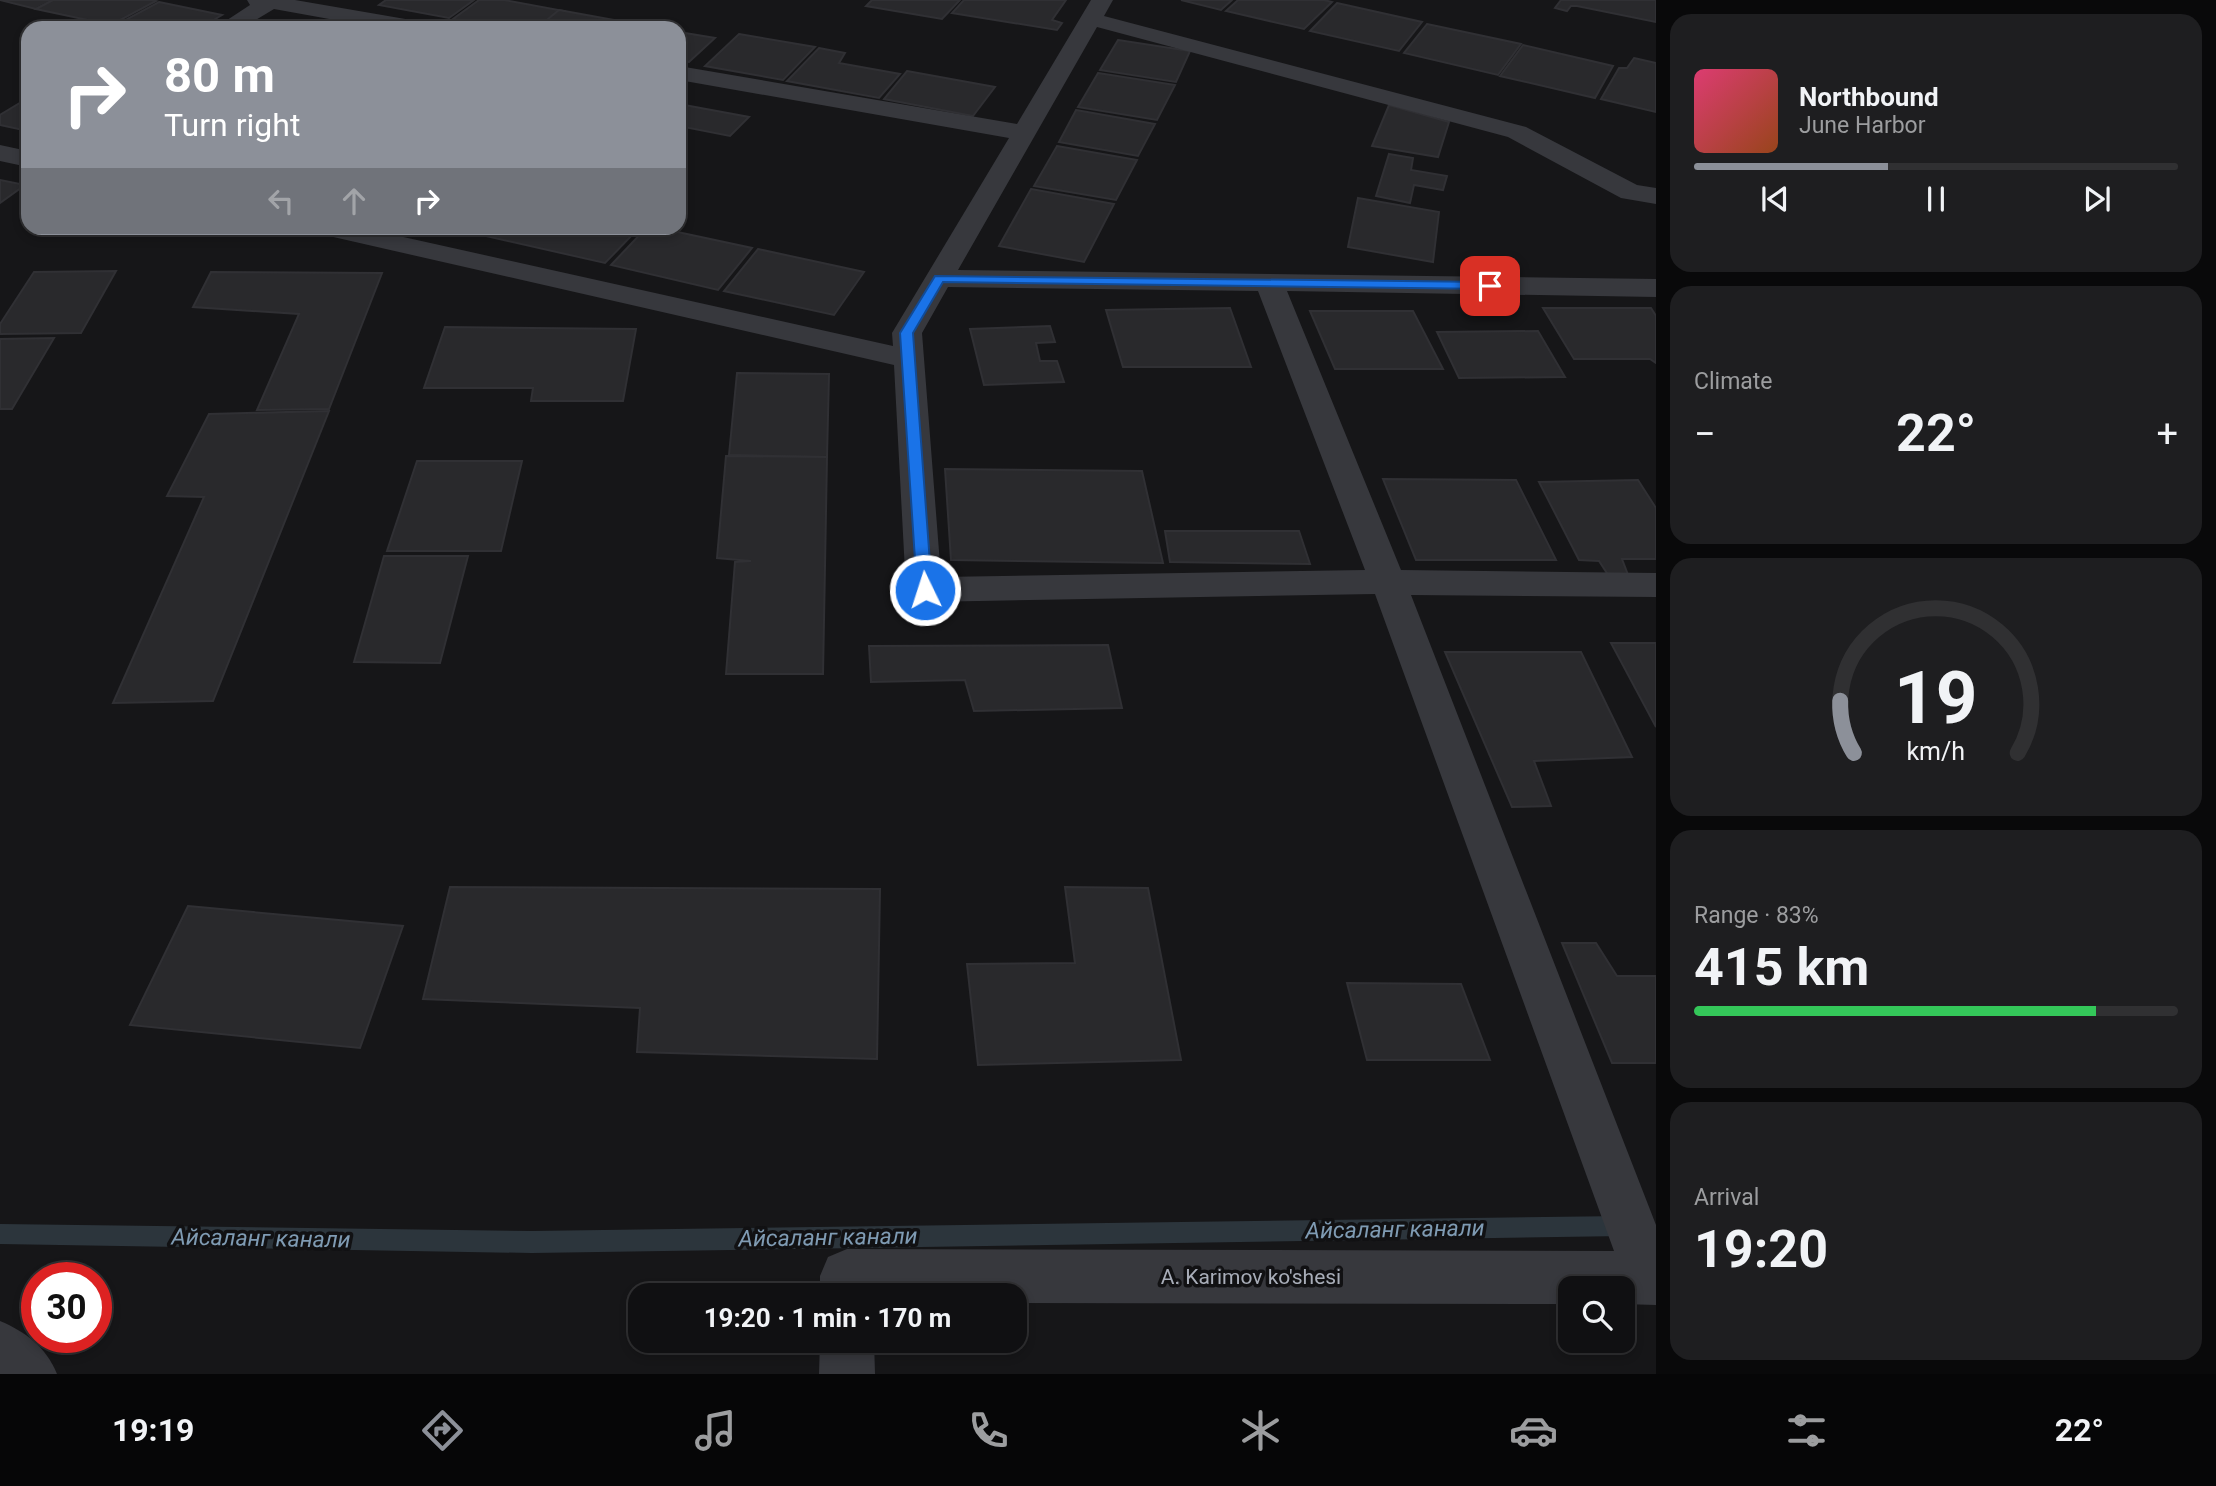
<!DOCTYPE html>
<meta charset="utf-8">
<style>
:root{--surface:#101012;--page:#1e1e20;--text:#f1f3f6;--muted:#9c9d9f;--line:#303032;--accent:#8c9099}
body{margin:0;font-family:Roboto,sans-serif;background:var(--page);color:var(--text);height:100vh;display:flex;flex-direction:column;font-size:26px;white-space:nowrap}
*{box-sizing:border-box;margin:0}
p{font-size:23px;color:var(--muted)}
.icon{flex:none;width:38px;height:38px;fill:none;stroke:currentColor;stroke-width:2;stroke-linecap:round;stroke-linejoin:round}
.map{position:relative;flex:1;overflow:hidden}
.drawer{display:flex;flex-direction:column;gap:14px;padding:14px;background:#09090a;width:560px}
.drawer>*{flex:none}
.top-card{position:absolute;left:21px;top:21px;width:665px;height:214px;border-radius:21px;box-shadow:0 4px 10px #0003,0 0 0 2px var(--line);background:#8c9099;color:#fff;overflow:hidden}
.tools{position:absolute;left:1558px;top:1276px;display:grid;gap:14px}
.tools a{display:grid;place-items:center;width:77px;height:77px;border-radius:14px;background:var(--surface);box-shadow:0 4px 10px #0003,0 0 0 2px var(--line);font-size:35px}
.speed{position:absolute;left:21px;top:1262px;display:flex;gap:14px;font-size:35px;font-weight:700;text-align:center}
.speed>*{display:grid;place-content:center;width:91px;height:91px;border-radius:50%;background:var(--surface);box-shadow:0 4px 10px #0003,0 0 0 2px var(--line);line-height:1}
.speed .limit{border:10px solid #d22;background:#fff;color:#111}
.pin{position:absolute;display:grid;place-items:center;width:60px;height:60px;color:#fff;margin:-30px;border-radius:14px;box-shadow:0 4px 10px #0006}
.me{position:absolute;width:77px;margin:-38px;rotate:356deg;stroke-linejoin:round;filter:drop-shadow(0 0 5px #0008)}
.turn{display:flex;align-items:center;gap:24px;height:147px;padding:0 28px;font-size:32px}
.turn .icon{width:91px;height:91px;stroke-width:2.5}
.turn b{display:block;font-size:49px;line-height:60px}
.lanes{display:flex;align-items:center;height:66px;padding:0 28px;background:#0003;justify-content:center;gap:35px;direction:ltr}
.lanes .off{opacity:.35}
.big{font-size:52px;font-weight:700;line-height:1.1}
.drawer .tile{flex:1;display:flex;flex-direction:column;justify-content:center;gap:10px;min-width:0;padding:0 24px;border-radius:21px;background:var(--page)}
.drawer .dial{align-items:center;gap:0}
.dial svg{height:182px;overflow:visible;fill:none;stroke:var(--line);stroke-width:7;stroke-linecap:round;text-anchor:middle}
.dial text{fill:var(--text);stroke:none}
.song{display:flex;align-items:center;gap:21px}
.cover{width:84px;height:84px;border-radius:10px;background:linear-gradient(135deg,hsl(340 70% 55%),hsl(20 70% 35%))}
.played{height:7px;border-radius:4px;background:linear-gradient(90deg,var(--accent) 40%,var(--line) 40%)}
.keys{display:flex;justify-content:space-around;direction:ltr}
.heat{display:flex;justify-content:space-between;align-items:center;font-size:38px;direction:ltr}
.charge{height:10px;border-radius:5px;background:linear-gradient(90deg,#34c759 83%,var(--line) 0)}
.trip{position:absolute;left:628px;top:1283px;width:399px;height:70px;border-radius:21px;background:var(--surface);box-shadow:0 4px 10px #0003,0 0 0 2px var(--line);font-weight:700;line-height:70px;text-align:center}
.dock{display:flex;height:112px;justify-content:space-around;align-items:center;background:#060607;color:var(--muted)}
.dock .icon{width:49px;height:49px}
.dock .selected{color:var(--accent)}
.dock b{font-size:32px;color:var(--text)}
main{display:flex;flex:1;min-height:0}
.map>svg:first-child{display:block}
.lines{fill:none;stroke-linecap:round;stroke-linejoin:round}
.stream{fill:#2c353c;fill-rule:evenodd}
.building{fill:#29292c;stroke:#303034;stroke-width:2}
.street{fill:#37383d;fill-rule:evenodd}
.route{fill:#1a73e8;stroke:#114b97;stroke-width:2}
.labels{text-anchor:middle;stroke-width:7;stroke-linejoin:round;paint-order:stroke}
.near-street-label{font-size:21px;fill:#a8adb8;stroke:#111113}
.near-water-label{font-size:23px;font-style:italic;fill:#7f9bb3;stroke:#111113}
</style>
<main>
<div class="map">
<svg width="1656" height="1374" viewBox="0 0 1656 1374">
<rect width="100%" height="100%" fill="#161618"/>
<g class="lines">
<path class="stream" d="M 1624,1216 L 1631,1219 L 1635,1226 L 1631,1233 L 1624,1236 L 532,1253 L 0,1244 L 0,1224 L 532,1231 Z"/>
</g>
<g class="building">
<path d="M 0,0 L 54,0 L 36,9 Z"/>
<path d="M 53,0 L 152,0 L 156,1 L 111,25 L 36,9 Z"/>
<path d="M 386,0 L 474,0 L 449,18 L 379,5 Z"/>
<path d="M 479,0 L 504,0 L 564,11 L 542,28 L 502,28 L 453,19 Z"/>
<path d="M 872,0 L 960,0 L 942,19 L 866,6 Z"/>
<path d="M 964,0 L 1066,0 L 1052,20 L 1062,23 L 1057,30 L 952,13 Z"/>
<path d="M 1181,0 L 1232,0 L 1221,10 Z"/>
<path d="M 1238,0 L 1324,0 L 1332,2 L 1304,29 L 1226,11 Z"/>
<path d="M 1561,0 L 1656,0 L 1656,22 L 1577,6 L 1571,6 L 1567,11 L 1555,8 Z"/>
<path d="M 159,2 L 222,15 L 200,28 L 114,26 Z"/>
<path d="M 1337,3 L 1422,22 L 1399,51 L 1310,31 Z"/>
<path d="M 559,10 L 658,28 L 537,28 Z"/>
<path d="M 1427,24 L 1521,44 L 1498,75 L 1404,53 Z"/>
<path d="M 679,32 L 715,38 L 689,62 L 679,61 Z"/>
<path d="M 739,34 L 815,47 L 783,80 L 705,66 Z"/>
<path d="M 1118,40 L 1190,51 L 1176,82 L 1100,70 Z"/>
<path d="M 1523,45 L 1613,66 L 1595,98 L 1500,76 Z"/>
<path d="M 819,48 L 845,53 L 839,63 L 900,74 L 879,98 L 787,81 Z"/>
<path d="M 1634,58 L 1656,63 L 1656,112 L 1601,99 L 1619,68 L 1627,68 Z"/>
<path d="M 907,71 L 995,87 L 973,116 L 884,99 Z"/>
<path d="M 1098,73 L 1175,85 L 1157,120 L 1078,107 Z"/>
<path d="M 28,98 L 28,131 L 0,125 L 0,115 Z"/>
<path d="M 679,104 L 749,117 L 730,136 L 679,126 Z"/>
<path d="M 1389,105 L 1449,122 L 1438,157 L 1372,146 Z"/>
<path d="M 1076,110 L 1155,124 L 1138,156 L 1059,142 Z"/>
<path d="M 1057,146 L 1137,160 L 1116,200 L 1034,186 Z"/>
<path d="M 1389,154 L 1413,158 L 1411,170 L 1447,176 L 1443,190 L 1414,185 L 1410,203 L 1376,196 Z"/>
<path d="M 0,180 L 25,185 L 0,203 Z"/>
<path d="M 1031,189 L 1114,204 L 1084,262 L 999,246 Z"/>
<path d="M 1358,198 L 1439,212 L 1433,262 L 1348,247 Z"/>
<path d="M 451,228 L 639,228 L 605,263 Z"/>
<path d="M 646,228 L 659,228 L 752,248 L 718,290 L 611,265 Z"/>
<path d="M 758,249 L 864,272 L 834,315 L 724,291 Z"/>
<path d="M 116,271 L 81,333 L 0,334 L 0,324 L 34,272 Z"/>
<path d="M 211,272 L 382,273 L 329,409 L 257,410 L 299,314 L 193,307 Z"/>
<path d="M 1230,308 L 1251,367 L 1123,367 L 1106,310 Z"/>
<path d="M 1543,308 L 1651,308 L 1656,316 L 1656,363 L 1650,359 L 1574,359 Z"/>
<path d="M 1310,311 L 1413,311 L 1443,369 L 1335,369 Z"/>
<path d="M 1050,326 L 1055,342 L 1036,343 L 1040,361 L 1057,361 L 1064,382 L 984,385 L 970,329 Z"/>
<path d="M 445,327 L 636,329 L 623,401 L 531,401 L 533,388 L 424,388 Z"/>
<path d="M 1538,331 L 1565,377 L 1459,378 L 1437,332 Z"/>
<path d="M 54,338 L 12,409 L 0,409 L 0,339 Z"/>
<path d="M 737,373 L 829,374 L 827,457 L 729,455 Z"/>
<path d="M 329,411 L 213,701 L 113,703 L 204,497 L 167,496 L 209,414 Z"/>
<path d="M 726,456 L 827,457 L 823,674 L 726,674 L 735,562 L 751,561 L 717,558 Z"/>
<path d="M 417,461 L 522,461 L 501,551 L 387,551 Z"/>
<path d="M 945,469 L 1142,471 L 1163,563 L 951,560 Z"/>
<path d="M 1383,479 L 1516,480 L 1556,560 L 1416,560 Z"/>
<path d="M 1638,480 L 1656,508 L 1656,559 L 1622,559 L 1630,580 L 1612,581 L 1599,561 L 1579,560 L 1539,482 Z"/>
<path d="M 1165,531 L 1299,531 L 1310,564 L 1170,562 Z"/>
<path d="M 384,556 L 468,556 L 440,663 L 354,662 Z"/>
<path d="M 1611,643 L 1656,643 L 1656,727 Z"/>
<path d="M 1108,645 L 1122,708 L 974,711 L 965,680 L 871,682 L 869,646 Z"/>
<path d="M 1445,652 L 1581,652 L 1632,757 L 1534,761 L 1551,806 L 1512,807 Z"/>
<path d="M 450,887 L 880,889 L 877,1059 L 637,1052 L 640,1008 L 423,999 Z"/>
<path d="M 1065,887 L 1148,888 L 1181,1060 L 978,1065 L 967,964 L 1075,963 Z"/>
<path d="M 188,906 L 403,926 L 360,1048 L 130,1025 Z"/>
<path d="M 1562,943 L 1596,943 L 1617,976 L 1656,976 L 1656,1063 L 1612,1063 Z"/>
<path d="M 1347,983 L 1461,984 L 1490,1060 L 1367,1060 Z"/>
</g>
<g class="lines">
<g class="street">
<path d="M 247,0 L 295,0 L 417,21 L 428,28 L 379,28 L 274,9 L 242,28 L 215,28 L 250,5 Z"/>
<path d="M 1091,0 L 1113,0 L 1104,16 L 1526,127 L 1637,185 L 1656,188 L 1656,204 L 1621,198 L 1508,137 L 1097,27 L 958,270 L 1656,279 L 1656,297 L 1287,291 L 1401,570 L 1656,573 L 1656,597 L 1411,595 L 1656,1225 L 1656,1305 L 1622,1304 L 1622,1288 L 1570,1288 L 1570,1304 L 1015,1303 L 1015,1295 L 820,1295 L 820,1276 L 828,1257 L 847,1249 L 1614,1251 L 1375,594 L 924,602 L 911,599 L 906,590 L 894,365 L 329,236 L 319,234 L 315,228 L 363,228 L 893,346 L 892,333 L 1009,138 L 679,80 L 679,66 L 1017,124 ZM 948,287 L 1258,291 L 1365,570 L 941,577 L 922,333 Z"/>
<path d="M 0,145 L 28,151 L 28,167 L 0,161 Z"/>
<path d="M 0,1321 C 26,1332 46,1347 57,1374 L 0,1374 Z"/>
<path d="M 820,1340 L 874,1340 L 875,1374 L 819,1374 Z"/>
</g>
</g>
<path class="route" d="M 935,276 L 1490,282 L 1496,286 L 1490,289 L 943,282 L 913,333 L 932,590 L 925,595 L 917,590 L 900,333 Z"/>
<g class="labels">
<g class="near-street-label">
<text x="1251" y="1284">A. Karimov ko'shesi</text>
</g>
<g class="near-water-label">
<text transform="translate(1395 1229) rotate(-1)" y="8">Айсаланг канали</text>
<text transform="translate(828 1237) rotate(-1)" y="8">Айсаланг канали</text>
<text transform="translate(261 1238) rotate(1)" y="8">Айсаланг канали</text>
</g>
</g>
</svg>
<div class="tools">
<a><svg class="icon" aria-label="search" viewBox="0 0 24 24"><circle cx="10" cy="10" r="6"/><path d="M15 15l6 6"/></svg></a>
</div>
<div class="speed"><div class="limit">30</div></div>
<div class="pin" style="left:1490px;top:286px;background:#d93025"><svg class="icon" aria-label="arrive" viewBox="0 0 24 24"><path d="M6 21V4h12l-3 4 3 4H6"/></svg></div>
<svg class="me" style="left:925px;top:590px" viewBox="-20 -20 40 40"><circle r="17" fill="#1a73e8" stroke="#fff" stroke-width="3"/><path d="M0-11L8 9 0 5-8 9z" fill="#fff"/></svg>
<div class="trip">19:20 · 1 min · 170 m</div>
<div class="top-card">
<div class="turn"><svg class="icon" aria-label="right" viewBox="0 0 24 24"><path d="M7 20v-9h11M14 6l5 5-5 5"/></svg><div><b>80 m</b>Turn right</div></div>
<div class="lanes"><svg class="icon off" aria-label="left" viewBox="0 0 24 24"><path d="M17 20v-9H6M10 6l-5 5 5 5"/></svg><svg class="icon off" aria-label="ahead" viewBox="0 0 24 24"><path d="M12 20V5M6 11l6-6 6 6"/></svg><svg class="icon" aria-label="right" viewBox="0 0 24 24"><path d="M7 20v-9h11M14 6l5 5-5 5"/></svg></div>
</div>
</div>
<section class="drawer">
<div class="tile">
<div class="song"><i class="cover"></i><div><b>Northbound</b><p>June Harbor</p></div></div>
<div class="played"></div>
<div class="keys"><svg class="icon" aria-label="previous" viewBox="0 0 24 24"><path d="M18 5L8 12l10 7zM5 5v14"/></svg><svg class="icon" aria-label="pause" viewBox="0 0 24 24"><path d="M8 5v14M16 5v14"/></svg><svg class="icon" aria-label="next" viewBox="0 0 24 24"><path d="M6 5l10 7-10 7zM19 5v14"/></svg></div>
</div>
<div class="tile"><p>Climate</p>
<div class="heat"><a>−</a><b class="big">22°</b><a>+</a></div>
</div>
<div class="tile dial"><svg viewBox="0 0 100 80">
<path d="M14 69A42 42 0 1 1 86 69"/>
<path d="M14 69A42 42 0 0 1 8 46" stroke="#8c9099"/>
<text x="50" y="56" font-size="32" font-weight="700">19</text>
<text x="50" y="72" font-size="11">km/h</text>
</svg></div>
<div class="tile"><p>Range · 83%</p><b class="big">415 km</b><div class="charge"></div></div>
<div class="tile"><p>Arrival</p><b class="big">19:20</b></div>
</section>
</main>
<nav class="dock">
<b>19:19</b>
<svg class="icon selected" aria-label="directions" viewBox="0 0 24 24"><path d="M12 3l9 9-9 9-9-9zM9 14v-3h6M13 9l2 2-2 2"/></svg>
<svg class="icon" aria-label="music" viewBox="0 0 24 24"><path d="M9 18V5l10-2v13"/><circle cx="6" cy="18" r="3"/><circle cx="16" cy="16" r="3"/></svg>
<svg class="icon" aria-label="phone" viewBox="0 0 24 24"><path d="M5 4h4l2 5-3 2q2 4 5 5l2-3 5 2v4C11 20 4 13 5 4z"/></svg>
<svg class="icon" aria-label="climate" viewBox="0 0 24 24"><path d="M12 3v18M4 7l16 10M4 17L20 7"/></svg>
<svg class="icon" aria-label="car" viewBox="0 0 24 24"><path d="M5 17H2v-5l4-1 3-4h7l3 4 3 1v5h-3M9 17h6M6 11h13"/><circle cx="7" cy="17" r="2"/><circle cx="17" cy="17" r="2"/></svg>
<svg class="icon" aria-label="filters" viewBox="0 0 24 24"><path d="M4 7h16M4 17h16"/><circle cx="9" cy="7" r="2"/><circle cx="15" cy="17" r="2"/></svg>
<b>22°</b>
</nav>
